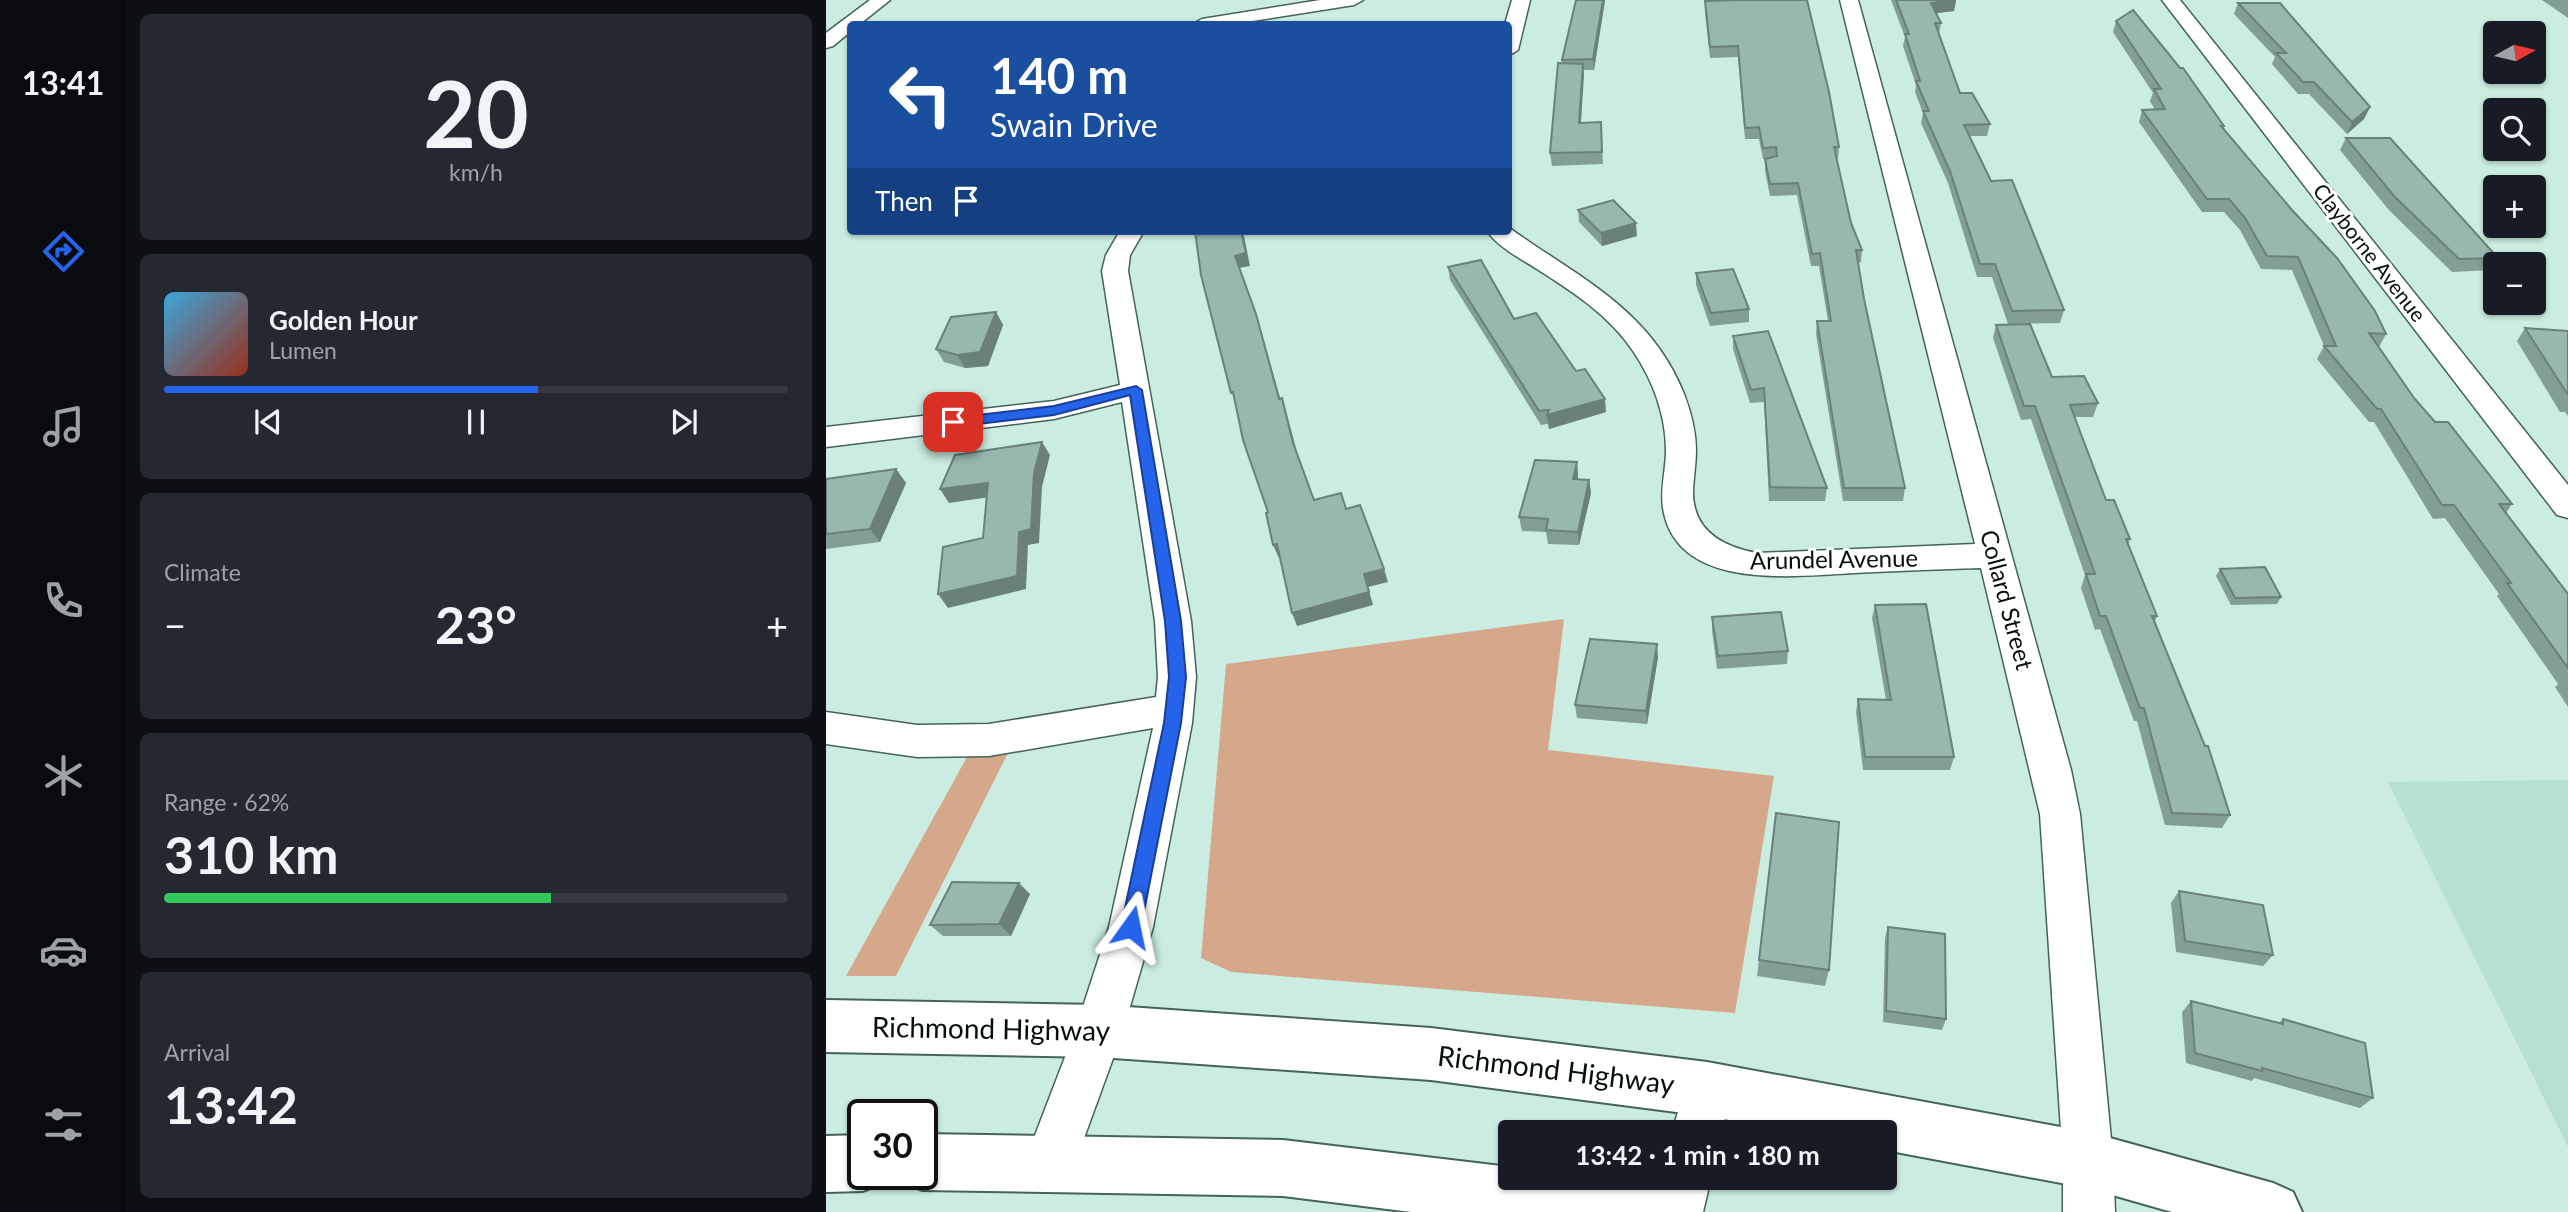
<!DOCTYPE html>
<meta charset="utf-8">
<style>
:root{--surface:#171b24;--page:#242831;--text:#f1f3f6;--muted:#9ea1a6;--line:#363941;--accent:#2563eb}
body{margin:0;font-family:Lato,sans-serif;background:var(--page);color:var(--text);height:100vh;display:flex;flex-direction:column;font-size:26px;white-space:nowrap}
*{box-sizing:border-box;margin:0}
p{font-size:23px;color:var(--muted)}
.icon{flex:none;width:38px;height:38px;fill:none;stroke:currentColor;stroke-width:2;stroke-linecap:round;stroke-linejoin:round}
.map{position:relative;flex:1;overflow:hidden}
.sheet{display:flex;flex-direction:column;gap:14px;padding:14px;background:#0d0f14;width:700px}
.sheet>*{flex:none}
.guide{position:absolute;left:21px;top:21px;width:665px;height:214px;border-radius:7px;box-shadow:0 2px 5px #0004;background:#1a4fa0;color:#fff;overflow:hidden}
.needle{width:46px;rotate:82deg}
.buttons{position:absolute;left:1657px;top:21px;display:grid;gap:14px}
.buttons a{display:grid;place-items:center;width:63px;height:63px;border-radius:7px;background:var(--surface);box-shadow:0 2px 5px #0004;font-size:35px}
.speed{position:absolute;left:21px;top:1099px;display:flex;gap:14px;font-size:35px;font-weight:700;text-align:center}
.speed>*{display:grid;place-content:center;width:91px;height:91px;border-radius:50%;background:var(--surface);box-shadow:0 2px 5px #0004;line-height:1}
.speed .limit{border:4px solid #111;border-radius:10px;background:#fff;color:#111}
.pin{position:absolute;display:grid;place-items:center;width:60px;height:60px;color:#fff;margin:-30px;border-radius:14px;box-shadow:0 4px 10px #0006}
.me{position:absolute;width:77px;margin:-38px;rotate:12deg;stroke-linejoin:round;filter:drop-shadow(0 0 5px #0008)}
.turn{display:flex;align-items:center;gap:24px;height:147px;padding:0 28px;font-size:32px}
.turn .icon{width:91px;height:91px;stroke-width:2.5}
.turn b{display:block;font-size:49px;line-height:60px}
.then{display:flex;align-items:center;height:66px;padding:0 28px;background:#0003;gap:14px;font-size:26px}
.big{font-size:52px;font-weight:700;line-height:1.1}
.sheet .widget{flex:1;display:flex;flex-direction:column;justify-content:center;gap:10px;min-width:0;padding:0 24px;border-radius:10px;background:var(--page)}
.sheet .dial{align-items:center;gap:0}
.dial b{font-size:91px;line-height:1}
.song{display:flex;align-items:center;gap:21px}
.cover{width:84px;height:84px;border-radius:10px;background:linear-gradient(135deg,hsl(200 70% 55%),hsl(10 70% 35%))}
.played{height:7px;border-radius:4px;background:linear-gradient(90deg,var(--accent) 60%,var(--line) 60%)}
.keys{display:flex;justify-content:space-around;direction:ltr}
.heat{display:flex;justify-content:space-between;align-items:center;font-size:38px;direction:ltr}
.charge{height:10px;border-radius:5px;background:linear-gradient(90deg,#34c759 62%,var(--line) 0)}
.trip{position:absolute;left:672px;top:1120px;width:399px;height:70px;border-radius:7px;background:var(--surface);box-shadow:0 2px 5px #0004;font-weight:700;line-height:70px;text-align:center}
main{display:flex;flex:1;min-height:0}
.tab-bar{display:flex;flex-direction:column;width:126px;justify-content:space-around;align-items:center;background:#090b0e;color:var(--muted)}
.tab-bar .icon{width:49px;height:49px}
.tab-bar .on{color:var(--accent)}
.tab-bar b{font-size:32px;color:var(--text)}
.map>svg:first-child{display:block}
.built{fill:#b5e0d2}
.green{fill:#d6a88b}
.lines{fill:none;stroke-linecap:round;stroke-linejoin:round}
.minor-casing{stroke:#446359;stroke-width:3}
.highway-casing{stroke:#446359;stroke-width:4}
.minor{fill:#fff;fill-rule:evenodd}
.highway{fill:#fff;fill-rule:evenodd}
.wall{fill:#839e96}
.shaded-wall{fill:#6a817a}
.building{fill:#98b8ae;stroke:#6a817a;stroke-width:2}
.route{fill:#2563eb;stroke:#184099;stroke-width:2}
.labels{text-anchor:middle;stroke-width:6;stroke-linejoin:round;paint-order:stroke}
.far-street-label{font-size:21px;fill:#040f0b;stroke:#fff}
.street-label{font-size:24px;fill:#040f0b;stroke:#fff}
.near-street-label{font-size:28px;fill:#040f0b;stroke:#fff}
</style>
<main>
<nav class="tab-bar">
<b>13:41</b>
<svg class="icon on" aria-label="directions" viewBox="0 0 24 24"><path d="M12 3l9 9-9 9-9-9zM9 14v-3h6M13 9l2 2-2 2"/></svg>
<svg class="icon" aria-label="music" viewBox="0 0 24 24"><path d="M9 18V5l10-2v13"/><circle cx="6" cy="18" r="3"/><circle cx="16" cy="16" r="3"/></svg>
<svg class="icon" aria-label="phone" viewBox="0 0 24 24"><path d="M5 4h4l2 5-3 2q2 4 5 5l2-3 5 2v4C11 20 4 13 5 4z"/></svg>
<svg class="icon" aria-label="climate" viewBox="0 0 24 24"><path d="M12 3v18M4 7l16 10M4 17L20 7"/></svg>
<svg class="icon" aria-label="car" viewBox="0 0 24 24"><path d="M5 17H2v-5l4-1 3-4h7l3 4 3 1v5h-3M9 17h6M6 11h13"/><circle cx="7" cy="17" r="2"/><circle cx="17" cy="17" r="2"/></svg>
<svg class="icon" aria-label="filters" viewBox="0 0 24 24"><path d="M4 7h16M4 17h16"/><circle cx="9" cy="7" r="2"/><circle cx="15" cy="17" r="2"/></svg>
</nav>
<section class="sheet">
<div class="widget dial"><b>20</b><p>km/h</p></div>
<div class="widget">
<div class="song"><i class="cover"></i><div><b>Golden Hour</b><p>Lumen</p></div></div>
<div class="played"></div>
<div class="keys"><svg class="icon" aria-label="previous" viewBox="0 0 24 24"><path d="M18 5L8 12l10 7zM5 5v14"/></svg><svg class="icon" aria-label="pause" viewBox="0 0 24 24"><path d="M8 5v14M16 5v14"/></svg><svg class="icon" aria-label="next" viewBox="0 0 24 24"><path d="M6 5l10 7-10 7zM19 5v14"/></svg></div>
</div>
<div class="widget"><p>Climate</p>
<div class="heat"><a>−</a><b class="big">23°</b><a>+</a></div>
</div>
<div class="widget"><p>Range · 62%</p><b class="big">310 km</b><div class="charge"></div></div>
<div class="widget"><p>Arrival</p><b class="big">13:42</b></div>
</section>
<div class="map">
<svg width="1742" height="1212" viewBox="0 0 1742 1212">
<rect width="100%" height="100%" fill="#caece1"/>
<path class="built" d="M 1742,780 L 1742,1147 L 1562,782 Z"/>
<g class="green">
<path d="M 738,619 L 722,750 L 948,776 L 909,1013 L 405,972 L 375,958 L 400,664 Z"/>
<path d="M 187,743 L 70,976 L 20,976 L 146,748 Z"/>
</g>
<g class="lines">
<g class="minor-casing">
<g id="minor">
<path d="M 44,0 L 64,0 L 34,24 L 24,24 L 24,32 L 7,46 L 0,48 L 0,33 Z"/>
<path d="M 494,0 L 537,0 L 528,5 L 407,24 L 367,24 L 376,19 Z"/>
<path d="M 686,0 L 704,0 L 692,50 L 682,56 L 682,24 L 679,24 Z"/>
<path d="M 1014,0 L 1032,0 L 1245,770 L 1254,814 L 1287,1160 L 1289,1212 L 1237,1212 L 1237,1160 L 1214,814 L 1155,568 C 1113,569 1070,571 1028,573 C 968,576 850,592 837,508 C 834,489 840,470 840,450 C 840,416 827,380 807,351 C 783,315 747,292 711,269 C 695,259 672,247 661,231 L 682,231 L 682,227 C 751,277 824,308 858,394 C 865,412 870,431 870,451 C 870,465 867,479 867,494 C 868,532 898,547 931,553 L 1149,544 Z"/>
<path d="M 1336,0 L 1354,0 L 1742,485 L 1742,518 L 1731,515 Z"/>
<path d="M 294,231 L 318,231 L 304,255 L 302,271 L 365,621 L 370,677 L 366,723 L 327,927 L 297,1031 L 242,1182 L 224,1190 L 206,1182 L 198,1164 L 249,1031 L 283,927 L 327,728 L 163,756 L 91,757 L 0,744 L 0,712 L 91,725 L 163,724 L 330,697 L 332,677 L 329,621 L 296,402 L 228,419 L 0,447 L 0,427 L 228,401 L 294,385 L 276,271 L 280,255 Z"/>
<path d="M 881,1065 L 898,1072 L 905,1089 L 896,1132 L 846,1132 L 864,1072 Z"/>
<path d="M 833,1178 L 885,1178 L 877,1212 L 825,1212 Z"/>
</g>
</g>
<g class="highway-casing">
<g id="highway">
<path d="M 0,1000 L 273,1005 L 605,1028 L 881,1062 L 1262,1132 L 1447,1183 L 1467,1192 L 1476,1212 L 1346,1212 L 1262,1188 L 1059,1150 L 1059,1132 L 967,1132 L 881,1116 L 605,1080 L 273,1057 L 0,1052 Z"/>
<path d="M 96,1134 L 457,1140 L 684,1167 L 684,1178 C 735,1178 790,1172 837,1192 L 846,1212 L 585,1212 L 457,1196 L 96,1190 L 76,1182 L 73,1174 L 96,1174 Z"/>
<path d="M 37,1135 L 37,1174 L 60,1174 L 57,1183 L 37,1191 L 0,1192 L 0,1136 Z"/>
</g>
</g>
<use href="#minor" class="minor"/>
<use href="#highway" class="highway"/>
</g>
<g class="wall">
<path d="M 779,0 L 768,70 L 757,70 L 755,123 L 775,122 L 777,164 L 726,166 L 724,153 L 736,60 Z"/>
<path d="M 1065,0 L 1130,0 L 1128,11 L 1110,13 L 1115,23 L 1113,34 L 1134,93 L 1164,124 L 1161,136 L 1144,136 L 1165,181 L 1238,310 L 1234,323 L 1182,324 L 1166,277 L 1151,277 L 1122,183 L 1095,123 L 1097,113 L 1089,92 L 1090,85 L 1077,46 L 1079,37 Z"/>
<path d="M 1716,0 L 1742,0 L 1742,18 Z"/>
<path d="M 879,1 L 982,7 L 1013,147 L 1012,159 L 1010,159 L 1025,223 L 1036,250 L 1035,262 L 1032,263 L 1038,299 L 1079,488 L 1077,501 L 1017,501 L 990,334 L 991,321 L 1002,321 L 993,266 L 985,266 L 971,195 L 944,196 L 939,171 L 939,159 L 937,159 L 933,139 L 919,139 L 912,57 L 884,58 L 879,12 Z"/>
<path d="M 1412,3 L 1544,107 L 1538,119 L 1521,134 L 1483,94 L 1472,94 L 1446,64 L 1449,57 L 1408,14 Z"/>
<path d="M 1290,21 L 1398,126 L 1397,128 L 1560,334 L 1553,347 L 1588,398 L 1686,504 L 1680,513 L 1742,594 L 1742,707 L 1729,687 L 1732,684 L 1671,596 L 1673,594 L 1619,518 L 1607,519 L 1548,422 L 1543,422 L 1491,359 L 1498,346 L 1466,270 L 1435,269 L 1414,230 L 1398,212 L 1376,212 L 1313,122 L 1316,110 L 1329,110 L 1324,101 L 1327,93 L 1287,32 Z"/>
<path d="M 1520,138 L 1672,258 L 1664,270 L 1626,272 L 1562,209 L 1514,150 Z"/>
<path d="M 752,210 L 811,236 L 776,246 L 753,222 Z"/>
<path d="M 622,267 L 688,319 L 750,371 L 780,412 L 723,429 L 722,424 L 715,425 L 624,280 Z"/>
<path d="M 870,273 L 923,309 L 923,322 L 884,326 L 870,285 Z"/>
<path d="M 170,312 L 177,325 L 162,366 L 139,368 L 118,362 L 110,349 Z"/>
<path d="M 1170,325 L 1226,377 L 1272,403 L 1267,417 L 1249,417 L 1280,500 L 1304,539 L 1302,544 L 1331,616 L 1329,621 L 1404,815 L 1396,828 L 1339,825 L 1311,721 L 1308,721 L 1274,629 L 1269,630 L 1255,588 L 1259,575 L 1205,419 L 1195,420 L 1167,338 Z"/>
<path d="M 1699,328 L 1742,331 L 1742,416 L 1739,412 L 1734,412 L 1691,341 Z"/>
<path d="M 907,336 L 1001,488 L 999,501 L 943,501 L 938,402 L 924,403 L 907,349 Z"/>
<path d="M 751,462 L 752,476 L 752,479 L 763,480 L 765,493 L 753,545 L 722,544 L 720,532 L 696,531 L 693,517 Z"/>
<path d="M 70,469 L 80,483 L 54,542 L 0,549 L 0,479 Z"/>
<path d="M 1394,569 L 1455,597 L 1451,604 L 1405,605 L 1390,576 Z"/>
<path d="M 1049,605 L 1128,757 L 1124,770 L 1037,770 L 1030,712 L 1032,699 L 1060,700 L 1046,618 Z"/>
<path d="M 886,617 L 962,651 L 961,664 L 891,669 L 886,630 Z"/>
<path d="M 832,657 L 821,724 L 751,718 L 749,705 Z"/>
<path d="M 950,813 L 1003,970 L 999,986 L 931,976 Z"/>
<path d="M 1353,891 L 1447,955 L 1437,966 L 1350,952 L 1345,903 Z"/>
<path d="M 204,894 L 185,936 L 117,936 L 104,925 Z"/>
<path d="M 1062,927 L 1120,1019 L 1116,1030 L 1057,1022 L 1059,938 Z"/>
<path d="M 1365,1001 L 1453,1023 L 1457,1019 L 1547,1098 L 1534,1108 L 1428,1078 L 1426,1081 L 1360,1063 L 1356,1012 Z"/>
</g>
<g class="shaded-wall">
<path d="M 777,0 L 779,0 L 768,70 L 767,59 Z"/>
<path d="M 1130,1 L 1128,11 L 1103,14 L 1105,3 Z"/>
<path d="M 757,64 L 758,76 L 754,135 L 753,123 Z"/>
<path d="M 1544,107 L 1538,119 L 1521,134 L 1526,122 Z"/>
<path d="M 810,223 L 811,236 L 776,246 L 775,233 Z"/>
<path d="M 415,231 L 417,231 L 424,266 L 413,268 L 409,256 Z"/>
<path d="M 170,312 L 177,325 L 162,366 L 139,368 L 131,355 Z"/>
<path d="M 430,314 L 434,327 L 458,412 L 453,399 Z"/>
<path d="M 456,398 L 460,411 L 472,456 L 467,443 Z"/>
<path d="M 779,399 L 780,412 L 723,429 L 721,415 Z"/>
<path d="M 216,442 L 224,455 L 216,487 L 213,543 L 202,545 L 200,589 L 122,608 L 112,594 L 193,532 Z"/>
<path d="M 751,462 L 752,476 L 749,493 L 747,479 Z"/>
<path d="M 70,469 L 80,483 L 54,542 L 44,529 Z"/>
<path d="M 763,480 L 765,493 L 753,545 L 752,532 Z"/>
<path d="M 162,483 L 171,496 L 123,503 L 114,489 Z"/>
<path d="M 451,544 L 457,557 L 453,558 L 447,545 Z"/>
<path d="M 558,569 L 562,582 L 542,587 L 547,605 L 471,626 L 466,613 L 538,574 Z"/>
<path d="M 831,644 L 832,657 L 821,724 L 820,711 Z"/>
<path d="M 193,883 L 204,894 L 185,936 L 173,924 Z"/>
</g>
<g class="building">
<path d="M 750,0 L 777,0 L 767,59 L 736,60 Z"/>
<path d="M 916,0 L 981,0 L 1003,92 L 1013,147 L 1008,147 L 1025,223 L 1036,250 L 1030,250 L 1038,299 L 1079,488 L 1018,488 L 991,321 L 1005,321 L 994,253 L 986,254 L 972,183 L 944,184 L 939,159 L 951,156 L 950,147 L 937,148 L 933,127 L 919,128 L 912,46 L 884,47 L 879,1 Z"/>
<path d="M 1070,0 L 1130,0 L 1105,3 L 1115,23 L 1109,23 L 1134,93 L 1146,93 L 1164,124 L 1138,125 L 1165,181 L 1186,180 L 1238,310 L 1186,311 L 1169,264 L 1154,264 L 1124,171 L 1097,111 L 1103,111 L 1090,81 L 1094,81 L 1079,34 L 1083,34 Z"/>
<path d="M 1412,3 L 1454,3 L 1544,107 L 1526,122 L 1488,82 L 1477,82 L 1450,53 L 1460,53 Z"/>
<path d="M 1307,10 L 1354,68 L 1357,68 L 1398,126 L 1395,126 L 1466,210 L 1511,258 L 1549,311 L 1560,334 L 1543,333 L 1588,398 L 1609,422 L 1622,422 L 1686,504 L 1673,504 L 1742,594 L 1742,668 L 1681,583 L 1685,583 L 1628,505 L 1616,505 L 1555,409 L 1551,409 L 1498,346 L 1510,346 L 1472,257 L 1441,256 L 1419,218 L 1403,199 L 1381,199 L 1316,110 L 1339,109 L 1328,89 L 1335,89 L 1290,21 Z"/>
<path d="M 732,63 L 757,64 L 753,123 L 775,122 L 776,152 L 724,153 Z"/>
<path d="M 1520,138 L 1564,138 L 1672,258 L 1633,259 L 1568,196 Z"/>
<path d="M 787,200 L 810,223 L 775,233 L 752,210 Z"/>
<path d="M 369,231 L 415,231 L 420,253 L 409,256 L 430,314 L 453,399 L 456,398 L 467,443 L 488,500 L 515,493 L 520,509 L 534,505 L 558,569 L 538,574 L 543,592 L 466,613 L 451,544 L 447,545 L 440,513 L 442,512 L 417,440 L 407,392 L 405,393 L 375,275 Z"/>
<path d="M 655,260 L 688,319 L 710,313 L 750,371 L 759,369 L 779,399 L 721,415 L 723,410 L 713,411 L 622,267 Z"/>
<path d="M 907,269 L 923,309 L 885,313 L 870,273 Z"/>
<path d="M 170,312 L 154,352 L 131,355 L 110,349 L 125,317 Z"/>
<path d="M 1204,324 L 1226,377 L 1258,376 L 1272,403 L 1244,405 L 1280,500 L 1288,500 L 1304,539 L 1300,539 L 1331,616 L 1326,616 L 1379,746 L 1382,746 L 1404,815 L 1346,813 L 1318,708 L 1314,708 L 1280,616 L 1274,616 L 1260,574 L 1269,574 L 1209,406 L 1198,406 L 1170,325 Z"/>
<path d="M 1699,328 L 1742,331 L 1742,395 Z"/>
<path d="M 942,331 L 1001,488 L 944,487 L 938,388 L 925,390 L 907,336 Z"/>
<path d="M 216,442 L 208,473 L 205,529 L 193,532 L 191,576 L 112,594 L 117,547 L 157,538 L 162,483 L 114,489 L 129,455 Z"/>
<path d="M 709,460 L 751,462 L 747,479 L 763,480 L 752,532 L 720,530 L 722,519 L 693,517 Z"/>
<path d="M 70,469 L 44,529 L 0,534 L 0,479 Z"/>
<path d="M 1439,567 L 1455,597 L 1409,598 L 1394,569 Z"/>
<path d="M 1100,604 L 1128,757 L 1039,757 L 1032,699 L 1065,700 L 1049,605 Z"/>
<path d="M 955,612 L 962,651 L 892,656 L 886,617 Z"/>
<path d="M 764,639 L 831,644 L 820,711 L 749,705 Z"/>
<path d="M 950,813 L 1013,822 L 1003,970 L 933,960 Z"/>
<path d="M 126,882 L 193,883 L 173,924 L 104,925 Z"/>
<path d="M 1353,891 L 1437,905 L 1447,955 L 1359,941 Z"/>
<path d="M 1062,927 L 1119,934 L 1120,1019 L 1060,1011 Z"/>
<path d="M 1365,1001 L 1457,1024 L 1457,1019 L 1539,1043 L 1547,1098 L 1436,1068 L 1436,1071 L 1369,1053 Z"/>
</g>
<path class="route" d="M 310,386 L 316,390 L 355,621 L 360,677 L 355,723 L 315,927 L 312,934 L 305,936 L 298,934 L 295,927 L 338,723 L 343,677 L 339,621 L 304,395 L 228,415 L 127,427 L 120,422 L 127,418 L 228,406 Z"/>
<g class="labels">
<g class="far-street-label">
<text transform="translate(1543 253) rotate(52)" y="7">Clayborne Avenue</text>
</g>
<g class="street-label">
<text transform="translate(1008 560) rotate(-1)" y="8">Arundel Avenue</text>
<text transform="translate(1180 600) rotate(75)" y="8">Collard Street</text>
</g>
<g class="near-street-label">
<text transform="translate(165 1029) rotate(1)" y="10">Richmond Highway</text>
<text transform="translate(730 1070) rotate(7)" y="10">Richmond Highway</text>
</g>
</g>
</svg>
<div class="buttons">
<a><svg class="needle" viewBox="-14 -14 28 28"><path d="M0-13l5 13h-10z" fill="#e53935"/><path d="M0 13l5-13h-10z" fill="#9ea1a6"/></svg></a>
<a><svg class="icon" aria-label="search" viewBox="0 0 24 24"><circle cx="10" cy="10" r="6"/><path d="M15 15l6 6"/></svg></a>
<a>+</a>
<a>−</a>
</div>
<div class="speed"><div class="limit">30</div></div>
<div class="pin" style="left:127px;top:422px;background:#d93025"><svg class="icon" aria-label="arrive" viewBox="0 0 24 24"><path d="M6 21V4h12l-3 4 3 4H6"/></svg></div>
<svg class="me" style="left:305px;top:927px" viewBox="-20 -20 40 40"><path d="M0-17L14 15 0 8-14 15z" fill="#2563eb" stroke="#fff" stroke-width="4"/></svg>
<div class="trip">13:42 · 1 min · 180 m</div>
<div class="guide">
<div class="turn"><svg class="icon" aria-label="left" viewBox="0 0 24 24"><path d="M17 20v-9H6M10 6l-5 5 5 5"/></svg><div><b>140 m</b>Swain Drive</div></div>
<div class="then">Then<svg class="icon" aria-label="arrive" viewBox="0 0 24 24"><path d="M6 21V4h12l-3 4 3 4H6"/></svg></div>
</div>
</div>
</main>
